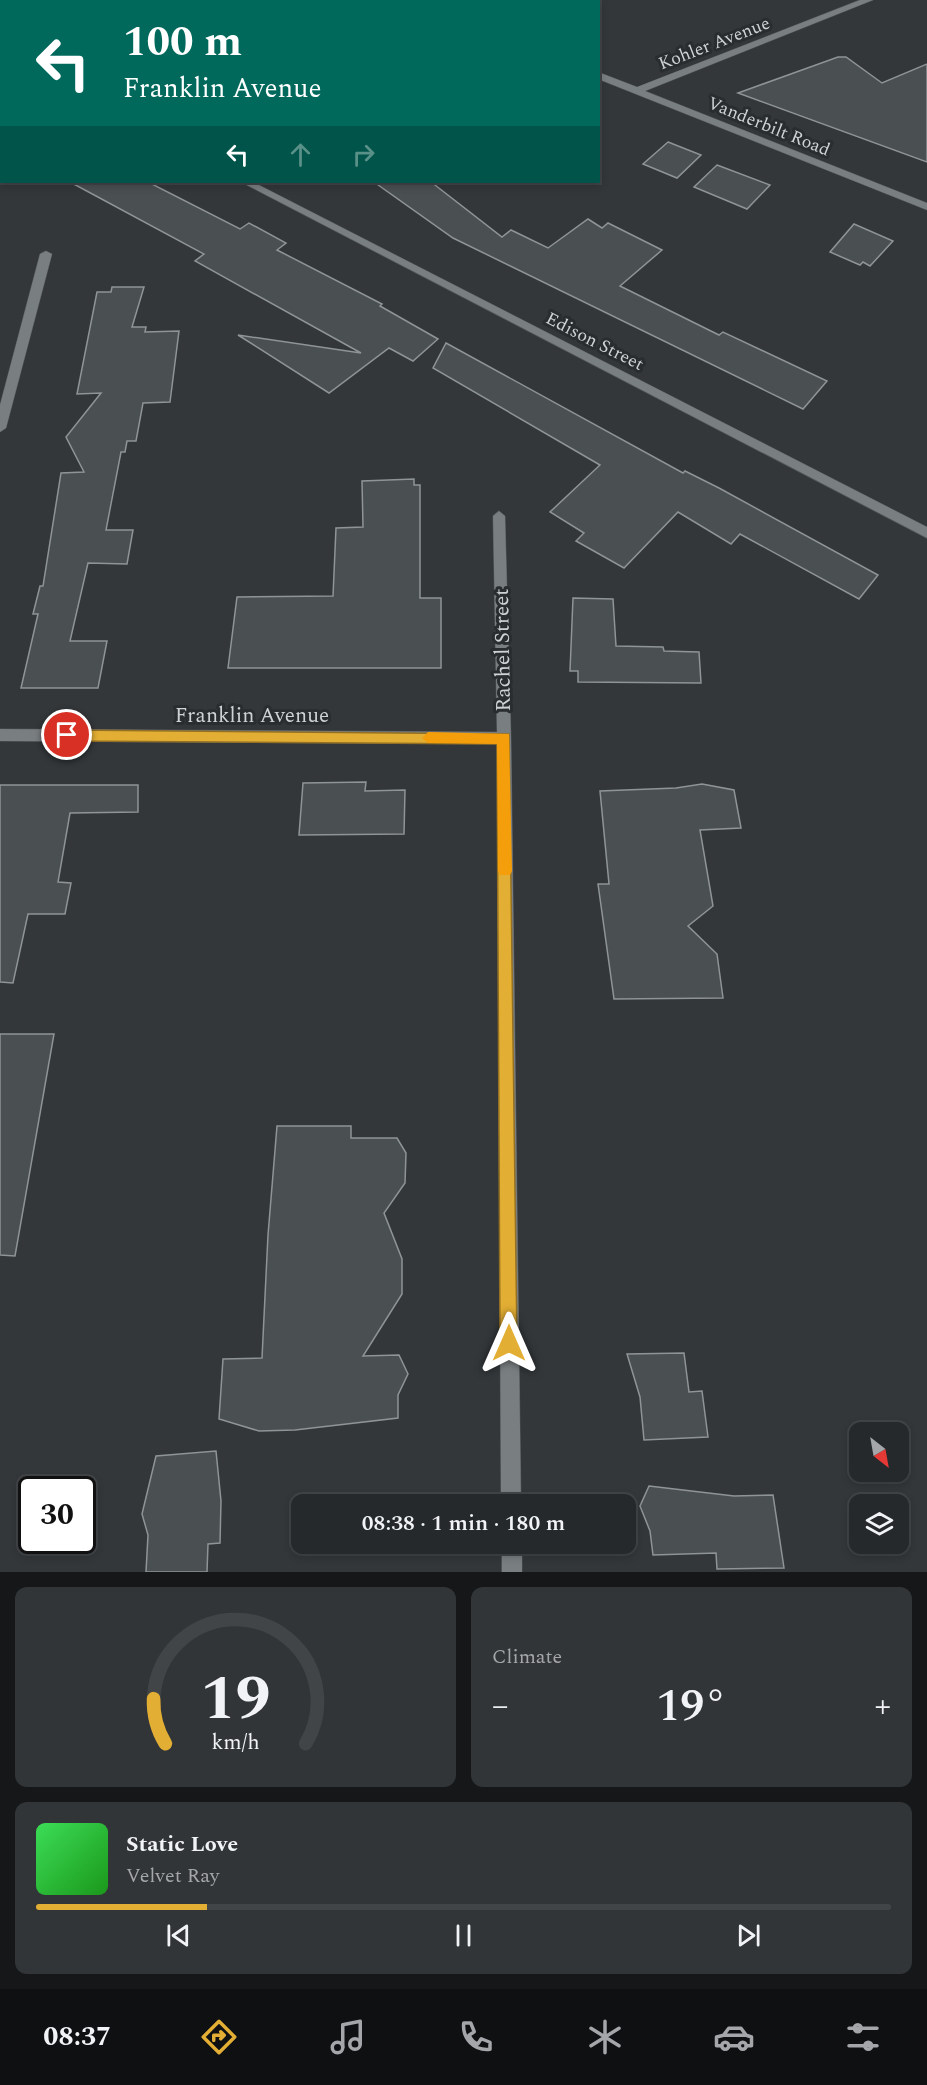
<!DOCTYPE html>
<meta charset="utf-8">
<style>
:root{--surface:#26292c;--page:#323538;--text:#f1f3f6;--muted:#a4a6a9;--line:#424548;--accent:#e3ae34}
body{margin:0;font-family:Spectral,serif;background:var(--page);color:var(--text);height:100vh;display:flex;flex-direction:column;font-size:22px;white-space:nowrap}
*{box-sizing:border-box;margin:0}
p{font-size:20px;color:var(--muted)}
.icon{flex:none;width:33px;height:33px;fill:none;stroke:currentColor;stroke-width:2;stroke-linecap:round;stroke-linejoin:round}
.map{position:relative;height:1572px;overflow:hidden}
.sheet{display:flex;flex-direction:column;gap:15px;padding:15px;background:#151718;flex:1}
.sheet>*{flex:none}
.hud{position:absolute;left:0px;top:0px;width:600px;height:183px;box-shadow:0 3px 9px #0003,0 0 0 2px var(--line);background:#00695c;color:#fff;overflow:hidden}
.needle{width:39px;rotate:149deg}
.buttons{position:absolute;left:849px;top:1422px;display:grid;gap:12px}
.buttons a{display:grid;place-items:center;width:60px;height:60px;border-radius:12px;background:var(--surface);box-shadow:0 3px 9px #0003,0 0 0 2px var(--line);font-size:30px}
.speed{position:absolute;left:18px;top:1476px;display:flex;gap:12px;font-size:30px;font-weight:700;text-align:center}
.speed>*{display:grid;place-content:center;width:78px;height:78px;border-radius:50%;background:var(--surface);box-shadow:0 3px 9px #0003,0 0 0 2px var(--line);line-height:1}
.speed .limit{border:3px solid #111;border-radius:9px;background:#fff;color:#111}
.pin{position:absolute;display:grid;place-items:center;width:51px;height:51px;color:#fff;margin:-26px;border:3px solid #fff;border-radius:50%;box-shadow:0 2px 6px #0007}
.me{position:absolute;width:66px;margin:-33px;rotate:0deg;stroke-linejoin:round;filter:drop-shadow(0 0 4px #0008)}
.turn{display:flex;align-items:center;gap:21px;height:126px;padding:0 24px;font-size:27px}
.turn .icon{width:78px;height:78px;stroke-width:2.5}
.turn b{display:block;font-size:42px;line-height:51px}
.lanes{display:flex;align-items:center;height:57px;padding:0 24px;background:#0003;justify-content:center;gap:30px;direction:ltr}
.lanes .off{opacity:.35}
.big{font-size:45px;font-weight:600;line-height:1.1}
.sheet .widget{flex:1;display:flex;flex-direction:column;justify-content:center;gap:9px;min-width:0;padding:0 21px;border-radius:12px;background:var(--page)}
.sheet .dial{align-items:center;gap:0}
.dial svg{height:156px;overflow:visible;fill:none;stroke:var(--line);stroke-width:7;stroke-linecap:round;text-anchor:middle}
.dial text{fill:var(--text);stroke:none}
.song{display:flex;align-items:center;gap:18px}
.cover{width:72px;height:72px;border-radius:9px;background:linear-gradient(135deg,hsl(130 70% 55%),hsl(120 70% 35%))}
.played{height:6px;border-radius:3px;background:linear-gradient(90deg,var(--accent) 20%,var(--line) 20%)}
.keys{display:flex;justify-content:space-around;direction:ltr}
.heat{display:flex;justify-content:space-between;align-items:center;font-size:33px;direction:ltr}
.sheet .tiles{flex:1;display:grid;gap:15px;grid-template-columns:1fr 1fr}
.widget:last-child{grid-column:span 2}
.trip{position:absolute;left:291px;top:1494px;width:345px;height:60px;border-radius:12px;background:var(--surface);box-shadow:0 3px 9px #0003,0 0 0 2px var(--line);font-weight:600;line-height:60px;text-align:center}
.tabs{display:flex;height:96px;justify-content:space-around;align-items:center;background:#0f1012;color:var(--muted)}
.tabs .icon{width:42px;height:42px}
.tabs .current{color:var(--accent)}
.tabs b{font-size:27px;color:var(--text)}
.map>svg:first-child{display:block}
.building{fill:#4a4f52;stroke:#8f9497;stroke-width:1.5}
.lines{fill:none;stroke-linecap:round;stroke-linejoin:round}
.minor-casing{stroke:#515557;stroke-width:1}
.minor{fill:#797e81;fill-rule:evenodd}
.route{fill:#e3ae34;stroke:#947122;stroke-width:1.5}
.slow{fill:#f59e0b}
.labels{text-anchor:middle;stroke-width:6;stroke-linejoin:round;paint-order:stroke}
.far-street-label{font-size:18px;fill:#cfd2d4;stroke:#292d30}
.street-label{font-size:21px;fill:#cfd2d4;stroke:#292d30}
</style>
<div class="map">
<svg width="927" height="1572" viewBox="0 0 927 1572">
<rect width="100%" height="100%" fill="#33373a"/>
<g class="building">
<path d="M 838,57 L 846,57 L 882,83 L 927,64 L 927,162 L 738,93 Z"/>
<path d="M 668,142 L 701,155 L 677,178 L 643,164 Z"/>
<path d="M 717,165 L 770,185 L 747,209 L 694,187 Z"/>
<path d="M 70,182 L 148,182 L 240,229 L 249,223 L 286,243 L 277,250 L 382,304 L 380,306 L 438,339 L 413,361 L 389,348 L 329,393 L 238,335 L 361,353 L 195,261 L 204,254 Z"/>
<path d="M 374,182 L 431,182 L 502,237 L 511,230 L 548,248 L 588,219 L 602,228 L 608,223 L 662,250 L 620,286 L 719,335 L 723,332 L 827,381 L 803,409 L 453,238 Z"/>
<path d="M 854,224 L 893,241 L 870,266 L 863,262 L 860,265 L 830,252 Z"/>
<path d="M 112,287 L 144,287 L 132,327 L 146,327 L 145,332 L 179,331 L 170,402 L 143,403 L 136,441 L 127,441 L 125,452 L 121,452 L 106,530 L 133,530 L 127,564 L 88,563 L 70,641 L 107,641 L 98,688 L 21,688 L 38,614 L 33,614 L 40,586 L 43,586 L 61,473 L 84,472 L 66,437 L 101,393 L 77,394 L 97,292 L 111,292 Z"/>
<path d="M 446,343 L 683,473 L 685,471 L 719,488 L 878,575 L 859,599 L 740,534 L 731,544 L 678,512 L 624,568 L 576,541 L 584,533 L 550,512 L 600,465 L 433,368 Z"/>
<path d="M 414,479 L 414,485 L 420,485 L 420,598 L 441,598 L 441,668 L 228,668 L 237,597 L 333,596 L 336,528 L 363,527 L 362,481 Z"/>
<path d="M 573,598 L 613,599 L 616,646 L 663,647 L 664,651 L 699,652 L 701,683 L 578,682 L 578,671 L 570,671 Z"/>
<path d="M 366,782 L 365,791 L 405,790 L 404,834 L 299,835 L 303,783 Z"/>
<path d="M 702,784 L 734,790 L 741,828 L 700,830 L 713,906 L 688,926 L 717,954 L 723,998 L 614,999 L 598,884 L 609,884 L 600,791 L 676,788 Z"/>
<path d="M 0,785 L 138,785 L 138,812 L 70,813 L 58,882 L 71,883 L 65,914 L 28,914 L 13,983 L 0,982 Z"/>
<path d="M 0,1034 L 54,1034 L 15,1256 L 0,1255 Z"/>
<path d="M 277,1126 L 351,1126 L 351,1138 L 397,1138 L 406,1153 L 405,1183 L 384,1213 L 402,1259 L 402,1294 L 363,1356 L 399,1355 L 408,1374 L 398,1395 L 398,1418 L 295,1430 L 259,1431 L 219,1419 L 223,1359 L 262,1358 L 268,1235 Z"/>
<path d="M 684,1353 L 689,1392 L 702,1391 L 708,1437 L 644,1440 L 640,1397 L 627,1354 Z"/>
<path d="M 216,1451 L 221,1501 L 220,1543 L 208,1544 L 207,1572 L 146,1572 L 148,1535 L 142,1514 L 156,1456 Z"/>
<path d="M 649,1486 L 734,1496 L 773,1495 L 784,1568 L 717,1569 L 716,1553 L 653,1555 L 650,1531 L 640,1506 Z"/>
</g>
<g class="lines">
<g class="minor-casing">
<g id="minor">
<path d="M 405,0 L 417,0 L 418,2 L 406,2 Z"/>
<path d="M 860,0 L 873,0 L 645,91 L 927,203 L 927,210 L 598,79 L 598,72 L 637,87 Z"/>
<path d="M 0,51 L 2,52 L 2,58 L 0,57 Z"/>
<path d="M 241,182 L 253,182 L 927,527 L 927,538 Z"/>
<path d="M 46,251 L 52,254 L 6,428 L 0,432 L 0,405 L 40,254 Z"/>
<path d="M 499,511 L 505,516 L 511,738 L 521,1504 L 501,1504 L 497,744 L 0,741 L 0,729 L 497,732 L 493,516 Z"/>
<rect x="502" y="1544" width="20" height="28"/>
</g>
</g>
<use href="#minor" class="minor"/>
</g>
<path class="route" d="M 67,730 L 509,734 L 517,1343 L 515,1349 L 509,1352 L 502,1349 L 500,1343 L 497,744 L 67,741 L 60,735 Z"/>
<path class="slow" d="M 428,732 L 509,734 L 512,871 L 510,875 L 500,875 L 498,871 L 497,744 L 428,743 L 422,738 Z"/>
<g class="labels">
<g class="far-street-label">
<text transform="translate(714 43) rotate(-21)" y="6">Kohler Avenue</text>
<text transform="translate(769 126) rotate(22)" y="6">Vanderbilt Road</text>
<text transform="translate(595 341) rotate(27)" y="6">Edison Street</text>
</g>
<g class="street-label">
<text transform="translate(502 650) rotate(-91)" y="7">Rachel Street</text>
<text x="252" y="722">Franklin Avenue</text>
</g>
</g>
</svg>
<div class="buttons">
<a><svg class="needle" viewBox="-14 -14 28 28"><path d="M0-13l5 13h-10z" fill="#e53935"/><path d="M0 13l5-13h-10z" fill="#a4a6a9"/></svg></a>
<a><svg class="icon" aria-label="layers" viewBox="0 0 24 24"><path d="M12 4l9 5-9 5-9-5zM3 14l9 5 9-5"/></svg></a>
</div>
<div class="speed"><div class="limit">30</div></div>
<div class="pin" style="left:67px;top:735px;background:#d93025"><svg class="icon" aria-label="arrive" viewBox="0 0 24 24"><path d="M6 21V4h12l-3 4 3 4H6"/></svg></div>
<svg class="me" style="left:509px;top:1343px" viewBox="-20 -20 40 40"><path d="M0-17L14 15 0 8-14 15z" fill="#e3ae34" stroke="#fff" stroke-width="4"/></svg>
<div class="trip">08:38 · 1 min · 180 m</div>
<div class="hud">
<div class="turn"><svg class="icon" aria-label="left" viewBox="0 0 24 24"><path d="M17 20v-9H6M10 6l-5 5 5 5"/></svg><div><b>100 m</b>Franklin Avenue</div></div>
<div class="lanes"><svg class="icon" aria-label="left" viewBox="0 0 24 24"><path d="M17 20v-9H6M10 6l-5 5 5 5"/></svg><svg class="icon off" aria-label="ahead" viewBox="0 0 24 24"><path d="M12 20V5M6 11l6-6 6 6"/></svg><svg class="icon off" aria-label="right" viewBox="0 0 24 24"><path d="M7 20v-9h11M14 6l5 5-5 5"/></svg></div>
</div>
</div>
<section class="sheet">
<div class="tiles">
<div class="widget dial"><svg viewBox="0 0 100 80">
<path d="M14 69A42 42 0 1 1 86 69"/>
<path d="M14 69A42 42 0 0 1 8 46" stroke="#e3ae34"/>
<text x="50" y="56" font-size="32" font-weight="700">19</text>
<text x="50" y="72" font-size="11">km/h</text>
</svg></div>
<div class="widget"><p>Climate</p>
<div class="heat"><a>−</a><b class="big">19°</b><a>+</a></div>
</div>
<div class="widget">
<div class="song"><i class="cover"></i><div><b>Static Love</b><p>Velvet Ray</p></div></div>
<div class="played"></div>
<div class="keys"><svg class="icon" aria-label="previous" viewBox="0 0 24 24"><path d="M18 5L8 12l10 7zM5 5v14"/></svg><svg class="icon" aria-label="pause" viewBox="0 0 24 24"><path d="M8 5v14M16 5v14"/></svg><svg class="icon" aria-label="next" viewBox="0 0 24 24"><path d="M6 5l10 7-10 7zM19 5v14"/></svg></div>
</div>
</div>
</section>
<nav class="tabs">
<b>08:37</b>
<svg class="icon current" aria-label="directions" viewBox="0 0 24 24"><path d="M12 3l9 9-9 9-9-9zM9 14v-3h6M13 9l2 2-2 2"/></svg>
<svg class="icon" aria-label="music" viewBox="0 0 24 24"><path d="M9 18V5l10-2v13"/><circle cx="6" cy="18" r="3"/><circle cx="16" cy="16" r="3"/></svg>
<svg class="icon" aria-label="phone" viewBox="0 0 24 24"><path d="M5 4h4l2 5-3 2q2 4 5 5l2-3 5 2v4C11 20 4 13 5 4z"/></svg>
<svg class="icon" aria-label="climate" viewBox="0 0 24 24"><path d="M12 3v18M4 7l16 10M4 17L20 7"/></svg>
<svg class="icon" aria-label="car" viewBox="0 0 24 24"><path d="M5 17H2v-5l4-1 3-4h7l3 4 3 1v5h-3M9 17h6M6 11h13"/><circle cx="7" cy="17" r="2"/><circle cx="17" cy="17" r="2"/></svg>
<svg class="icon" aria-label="filters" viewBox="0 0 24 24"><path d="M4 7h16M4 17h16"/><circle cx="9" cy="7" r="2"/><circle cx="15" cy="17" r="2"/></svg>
</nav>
